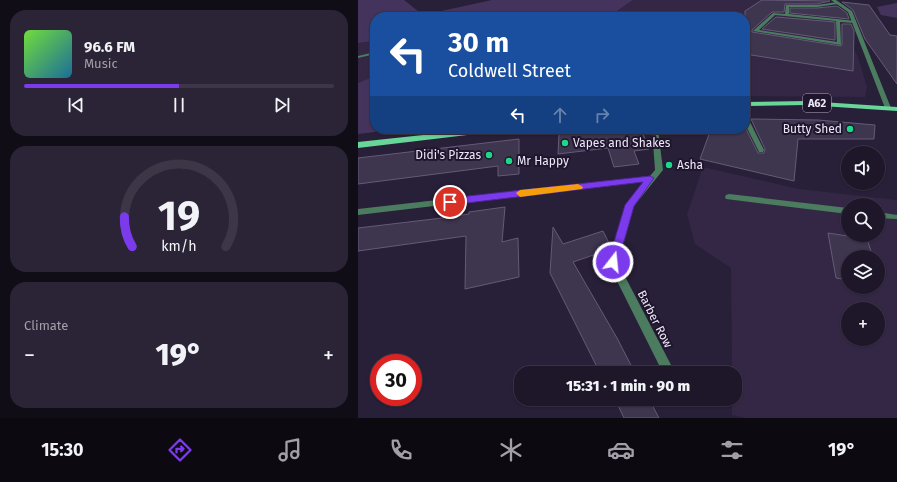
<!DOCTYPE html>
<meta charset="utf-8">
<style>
:root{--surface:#1e172a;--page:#2b2436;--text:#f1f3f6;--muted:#a19fa8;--line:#3c3647;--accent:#7c3aed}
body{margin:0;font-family:"Fira Sans",sans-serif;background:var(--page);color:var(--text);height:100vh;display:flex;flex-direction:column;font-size:15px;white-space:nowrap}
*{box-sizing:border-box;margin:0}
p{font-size:13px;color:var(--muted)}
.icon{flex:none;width:22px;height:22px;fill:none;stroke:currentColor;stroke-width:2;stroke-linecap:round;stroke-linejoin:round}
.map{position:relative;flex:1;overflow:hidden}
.details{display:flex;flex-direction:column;gap:10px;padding:10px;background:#100d17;width:358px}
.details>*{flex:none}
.banner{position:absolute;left:12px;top:12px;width:380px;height:122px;border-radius:16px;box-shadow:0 1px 3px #0004,0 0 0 1px var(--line);background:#1a4fa0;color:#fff;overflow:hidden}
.controls{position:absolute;left:483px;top:146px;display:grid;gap:8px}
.controls a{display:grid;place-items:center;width:44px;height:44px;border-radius:50%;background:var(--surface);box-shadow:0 1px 3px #0004,0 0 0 1px var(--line);font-size:20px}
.speed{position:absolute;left:12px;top:354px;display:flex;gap:8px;font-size:20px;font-weight:700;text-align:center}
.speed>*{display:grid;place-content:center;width:52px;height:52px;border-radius:50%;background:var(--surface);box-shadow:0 1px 3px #0004,0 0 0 1px var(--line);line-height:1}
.speed .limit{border:6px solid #d22;background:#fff;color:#111}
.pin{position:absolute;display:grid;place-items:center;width:34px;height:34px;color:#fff;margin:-17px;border:2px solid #fff;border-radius:50%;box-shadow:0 1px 4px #0007}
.me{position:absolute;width:44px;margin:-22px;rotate:16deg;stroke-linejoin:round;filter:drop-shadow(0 0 3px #0008)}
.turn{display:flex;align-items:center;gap:14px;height:84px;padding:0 12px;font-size:18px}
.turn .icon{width:52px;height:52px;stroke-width:2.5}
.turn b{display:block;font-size:28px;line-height:34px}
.lanes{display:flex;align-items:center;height:38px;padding:0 12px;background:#0003;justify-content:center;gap:20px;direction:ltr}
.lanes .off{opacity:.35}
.big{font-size:30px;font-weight:800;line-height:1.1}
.details .tile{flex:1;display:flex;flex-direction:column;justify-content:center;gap:6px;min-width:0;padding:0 14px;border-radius:16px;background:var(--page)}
.details .dial{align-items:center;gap:0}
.dial svg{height:104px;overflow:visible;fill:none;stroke:var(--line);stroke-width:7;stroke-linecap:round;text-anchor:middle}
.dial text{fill:var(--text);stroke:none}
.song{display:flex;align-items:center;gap:12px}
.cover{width:48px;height:48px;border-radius:6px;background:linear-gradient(135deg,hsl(100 70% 55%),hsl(200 70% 35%))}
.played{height:4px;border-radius:2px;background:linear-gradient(90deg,var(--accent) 50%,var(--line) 50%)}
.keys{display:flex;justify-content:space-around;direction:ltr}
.heat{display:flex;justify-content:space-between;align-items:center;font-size:22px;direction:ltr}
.trip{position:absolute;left:156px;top:366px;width:228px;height:40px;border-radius:16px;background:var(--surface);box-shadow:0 1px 3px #0004,0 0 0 1px var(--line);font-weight:800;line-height:40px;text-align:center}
.tab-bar{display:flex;height:64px;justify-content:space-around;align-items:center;background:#0c0911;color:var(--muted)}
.tab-bar .icon{width:28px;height:28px}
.tab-bar .on{color:var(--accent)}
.tab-bar b{font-size:18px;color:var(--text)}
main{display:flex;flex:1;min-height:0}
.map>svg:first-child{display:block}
.built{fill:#332745;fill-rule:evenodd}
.green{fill:#44345d}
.building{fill:#3e354f;stroke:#655b78}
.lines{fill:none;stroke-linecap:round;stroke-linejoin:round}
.service{fill:#4b7c5f;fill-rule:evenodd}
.minor{fill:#4b7c5f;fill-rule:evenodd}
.tertiary{fill:#4b7c5f;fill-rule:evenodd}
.primary{fill:#68d599;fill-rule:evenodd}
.route{fill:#7c3aed;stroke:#51269a}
.slow{fill:#f59e0b}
.poi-dot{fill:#1dd888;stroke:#1f162d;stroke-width:1.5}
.labels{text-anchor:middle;stroke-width:4;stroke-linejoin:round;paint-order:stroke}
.shield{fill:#1f162d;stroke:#afa9bb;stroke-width:1}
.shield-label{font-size:11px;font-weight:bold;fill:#ede8f8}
.poi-label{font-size:12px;fill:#ede8f8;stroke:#1f162d;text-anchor:start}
.street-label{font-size:12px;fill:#ede8f8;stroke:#1f162d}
</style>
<main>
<section class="details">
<div class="tile">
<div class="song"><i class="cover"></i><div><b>96.6 FM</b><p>Music</p></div></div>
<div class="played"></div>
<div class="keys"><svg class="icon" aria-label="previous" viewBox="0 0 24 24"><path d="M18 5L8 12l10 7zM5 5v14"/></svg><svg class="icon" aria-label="pause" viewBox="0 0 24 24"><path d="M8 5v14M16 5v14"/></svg><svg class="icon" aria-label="next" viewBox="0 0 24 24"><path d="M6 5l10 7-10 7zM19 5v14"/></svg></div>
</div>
<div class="tile dial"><svg viewBox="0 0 100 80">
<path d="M14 69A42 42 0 1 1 86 69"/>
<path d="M14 69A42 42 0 0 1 8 46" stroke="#7c3aed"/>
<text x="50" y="56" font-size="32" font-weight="700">19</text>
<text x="50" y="72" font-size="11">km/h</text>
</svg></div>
<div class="tile"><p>Climate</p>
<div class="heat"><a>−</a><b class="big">19°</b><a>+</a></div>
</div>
</section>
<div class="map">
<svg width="539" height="418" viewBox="0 0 539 418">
<rect width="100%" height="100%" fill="#281f38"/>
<g class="built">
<path d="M 275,0 L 459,0 L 466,8 L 434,7 L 432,14 L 482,21 L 500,57 L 509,87 L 507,97 L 387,96 L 387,17 L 250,17 Z"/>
<path d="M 17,41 L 17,76 L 0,83 L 0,43 Z"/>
<path d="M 345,167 L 441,189 L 539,200 L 539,418 L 388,418 L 374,415 L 374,399 L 377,399 L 377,373 L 374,373 L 373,268 L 337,244 L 329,214 ZM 490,205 L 520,205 L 520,235 L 490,235 ZM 490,257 L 520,257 L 520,287 L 490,287 ZM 490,309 L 520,309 L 520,339 L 490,339 Z"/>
</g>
<g class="green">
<path d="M 0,0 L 46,0 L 65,15 L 134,0 L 275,0 L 250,17 L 17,17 L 17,41 L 0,43 Z"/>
<path d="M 539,3 L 539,18 L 523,15 L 519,7 Z"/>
<path d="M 17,76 L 17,129 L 26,129 L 17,132 L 0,134 L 0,83 Z"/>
</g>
<g class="building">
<path d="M 404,0 L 472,1 L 459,4 L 427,4 L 426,12 L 414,12 L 394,30 L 394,32 L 483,46 L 484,45 L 484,24 L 493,24 L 496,31 L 495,71 L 387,54 L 387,11 Z"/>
<path d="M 484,2 L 511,5 L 532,35 L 539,36 L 539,84 L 507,39 L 495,10 Z"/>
<path d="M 479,6 L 489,13 L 491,19 L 432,13 L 432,8 L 459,8 Z"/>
<path d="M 418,17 L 477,22 L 477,40 L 404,29 Z"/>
<path d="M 393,119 L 460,120 L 517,125 L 516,139 L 440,139 L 436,181 L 342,159 L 353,129 L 388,129 L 400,153 L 406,153 L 407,149 Z"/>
<path d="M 244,129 L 283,129 L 291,149 L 276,151 L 281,164 L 256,167 L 250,148 L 200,154 L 201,134 Z"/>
<path d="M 161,139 L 161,174 L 140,176 L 140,166 L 0,184 L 0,158 Z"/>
<path d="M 147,207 L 144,242 L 160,238 L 161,277 L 107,289 L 108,236 L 0,251 L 0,228 L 84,218 L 111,214 L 111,212 Z"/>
<path d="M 195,227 L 205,244 L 245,231 L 253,247 L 253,249 L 215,262 L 259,338 L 277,373 L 242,373 L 192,273 Z"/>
<path d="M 470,233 L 509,239 L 515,257 L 490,257 L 490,280 L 478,278 Z"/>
<path d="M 257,399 L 291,399 L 301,418 L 266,418 Z"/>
</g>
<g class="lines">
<g class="service">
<path d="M 479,2 L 480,4 L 459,7 L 431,7 L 431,14 L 498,21 L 498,23 L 496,23 L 482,22 L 483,45 L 395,31 L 415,13 L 427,14 L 428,5 L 459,5 ZM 417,15 L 478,21 L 479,42 L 401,30 Z"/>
<path d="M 17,52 L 17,54 L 0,58 L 0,56 Z"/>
<path d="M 371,194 L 490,208 L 490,214 L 368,199 L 367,197 L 368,195 Z"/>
<path d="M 520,212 L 539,215 L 539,219 L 520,218 Z"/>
</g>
<g class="minor">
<path d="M 387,116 L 390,118 L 406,150 L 405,152 L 401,152 L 387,124 Z"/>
<path d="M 294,129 L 300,129 L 305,170 L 276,206 L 260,263 L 312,363 L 314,367 L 312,371 L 308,373 L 304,371 L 250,263 L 268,205 L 288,181 L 0,215 L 0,209 L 292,176 L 297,170 Z"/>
</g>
<path class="tertiary" d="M 473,0 L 478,0 L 494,11 L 533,108 L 532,109 L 528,109 L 527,108 L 490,12 Z"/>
<g class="primary">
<path d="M 448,101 L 539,107 L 539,111 L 448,105 L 387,106 L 387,102 Z"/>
<path d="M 121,129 L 147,129 L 143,131 L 0,148 L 0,142 Z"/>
</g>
</g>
<path class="route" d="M 292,176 L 296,178 L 276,206 L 260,262 L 258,266 L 255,267 L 251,266 L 250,262 L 267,205 L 285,182 L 92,205 L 88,202 L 92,198 Z"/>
<path class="slow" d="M 220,184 L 225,187 L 224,189 L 162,197 L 158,193 L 162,190 Z"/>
<g class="poi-dot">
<circle cx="492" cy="129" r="4"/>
<circle cx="207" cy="143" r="4"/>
<circle cx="131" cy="155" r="4"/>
<circle cx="151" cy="161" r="4"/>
<circle cx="311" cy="165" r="4"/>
</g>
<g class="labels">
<rect class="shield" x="445" y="94" width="28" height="18" rx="3"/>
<g class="shield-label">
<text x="459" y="107">A62</text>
</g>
<g class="poi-label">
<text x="484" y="133" text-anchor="end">Butty Shed</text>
<text x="215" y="147">Vapes and Shakes</text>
<text x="123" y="159" text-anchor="end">Didi's Pizzas</text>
<text x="159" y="165">Mr Happy</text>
<text x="319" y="169">Asha</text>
</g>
<g class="street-label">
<text transform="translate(297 319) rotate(63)" y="4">Barber Row</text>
</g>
</g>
</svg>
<div class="controls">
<a><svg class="icon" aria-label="sound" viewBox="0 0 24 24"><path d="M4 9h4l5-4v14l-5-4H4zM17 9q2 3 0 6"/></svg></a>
<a><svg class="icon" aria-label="search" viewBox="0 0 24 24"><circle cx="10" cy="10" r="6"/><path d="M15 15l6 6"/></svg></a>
<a><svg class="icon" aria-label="layers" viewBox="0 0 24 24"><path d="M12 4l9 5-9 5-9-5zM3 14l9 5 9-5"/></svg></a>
<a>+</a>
</div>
<div class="speed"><div class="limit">30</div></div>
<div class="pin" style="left:92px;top:202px;background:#d93025"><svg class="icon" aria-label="arrive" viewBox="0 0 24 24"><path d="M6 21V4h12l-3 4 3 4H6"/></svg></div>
<svg class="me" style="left:255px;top:262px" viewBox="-20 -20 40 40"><circle r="17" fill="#7c3aed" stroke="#fff" stroke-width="3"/><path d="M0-11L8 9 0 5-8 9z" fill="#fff"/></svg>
<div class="trip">15:31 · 1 min · 90 m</div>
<div class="banner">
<div class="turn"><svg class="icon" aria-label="left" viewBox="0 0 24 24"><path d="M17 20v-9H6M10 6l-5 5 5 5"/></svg><div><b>30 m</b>Coldwell Street</div></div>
<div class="lanes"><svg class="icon" aria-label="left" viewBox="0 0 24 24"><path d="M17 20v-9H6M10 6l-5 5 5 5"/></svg><svg class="icon off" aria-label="ahead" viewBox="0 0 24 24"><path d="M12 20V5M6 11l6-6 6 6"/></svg><svg class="icon off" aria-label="right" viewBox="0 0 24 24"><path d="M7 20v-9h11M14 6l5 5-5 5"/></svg></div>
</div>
</div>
</main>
<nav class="tab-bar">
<b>15:30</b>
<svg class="icon on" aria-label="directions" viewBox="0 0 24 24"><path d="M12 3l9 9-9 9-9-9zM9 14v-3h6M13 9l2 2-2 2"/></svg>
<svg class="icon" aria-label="music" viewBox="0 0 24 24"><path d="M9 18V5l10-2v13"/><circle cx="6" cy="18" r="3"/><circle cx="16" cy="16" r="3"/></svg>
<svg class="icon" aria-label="phone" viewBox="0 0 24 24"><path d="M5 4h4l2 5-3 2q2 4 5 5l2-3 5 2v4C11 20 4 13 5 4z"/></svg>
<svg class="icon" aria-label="climate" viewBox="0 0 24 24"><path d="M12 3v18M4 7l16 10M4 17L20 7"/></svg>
<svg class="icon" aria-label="car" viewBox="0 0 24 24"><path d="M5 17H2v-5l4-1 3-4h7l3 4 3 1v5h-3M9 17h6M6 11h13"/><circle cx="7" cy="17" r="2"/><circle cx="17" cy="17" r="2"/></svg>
<svg class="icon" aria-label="filters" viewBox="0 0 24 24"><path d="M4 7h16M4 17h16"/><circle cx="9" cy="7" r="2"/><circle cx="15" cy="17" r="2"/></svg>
<b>19°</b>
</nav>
